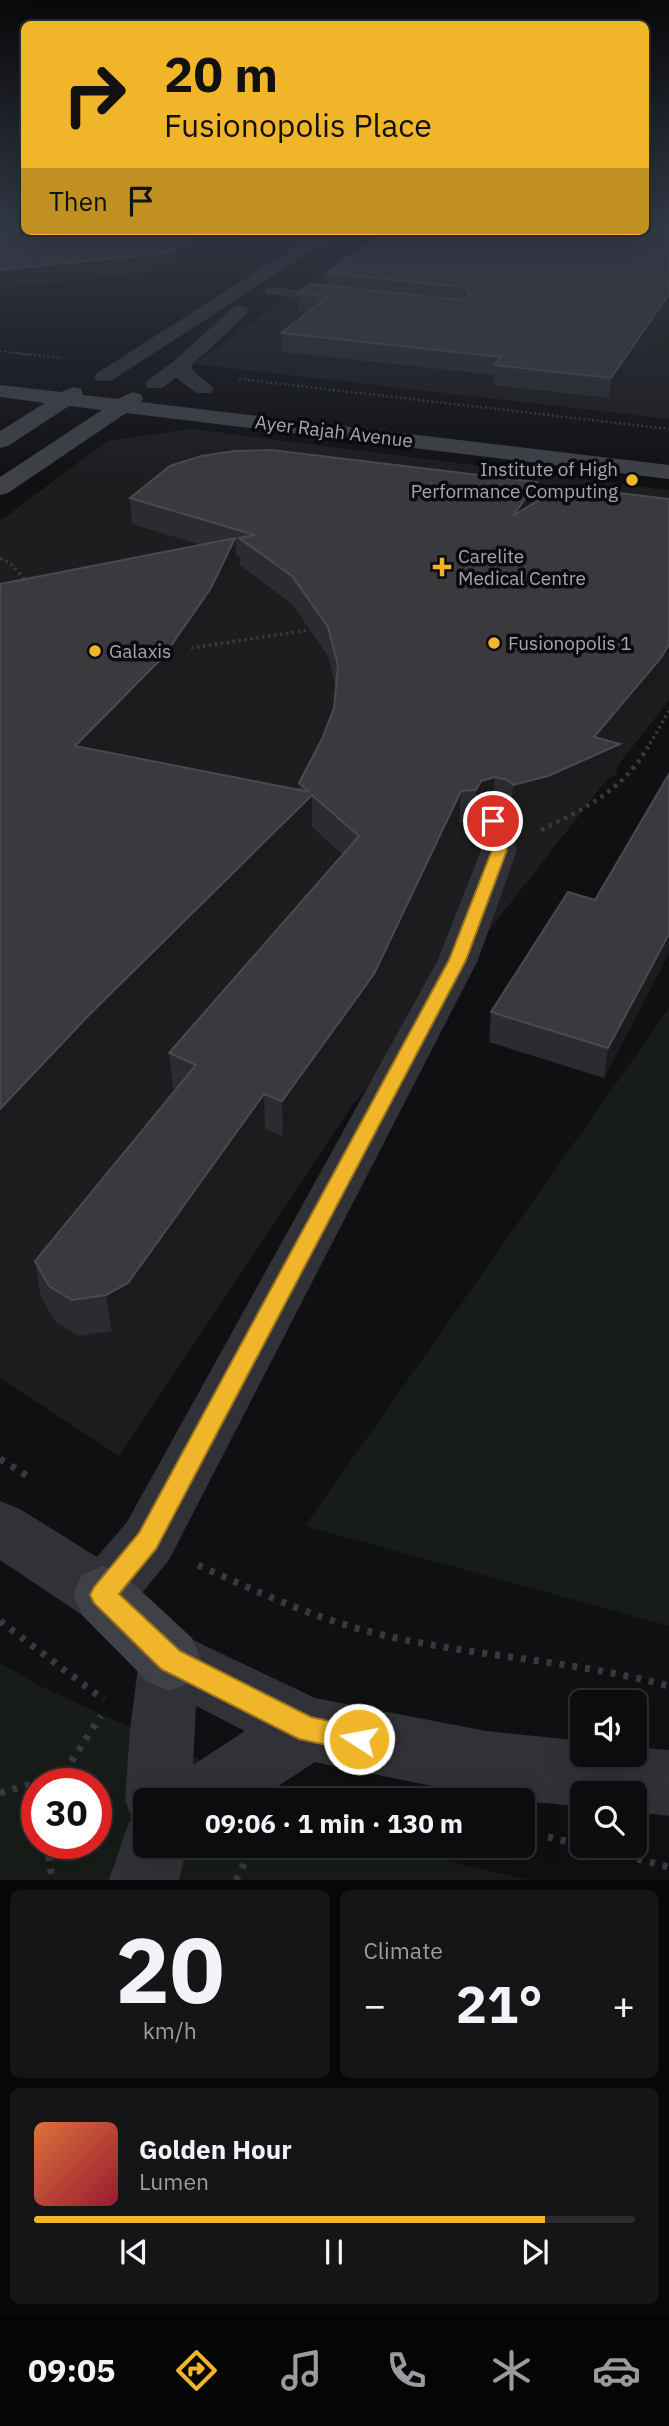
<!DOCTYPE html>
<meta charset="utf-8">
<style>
:root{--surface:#0c0c0e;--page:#151517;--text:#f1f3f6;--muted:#9a9b9e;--line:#2c2c2e;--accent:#f1b529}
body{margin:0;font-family:"IBM Plex Sans",sans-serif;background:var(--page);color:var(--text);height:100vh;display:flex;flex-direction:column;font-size:26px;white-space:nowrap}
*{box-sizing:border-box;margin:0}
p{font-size:23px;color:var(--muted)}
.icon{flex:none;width:38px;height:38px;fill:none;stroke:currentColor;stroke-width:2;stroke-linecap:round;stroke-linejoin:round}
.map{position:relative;height:1880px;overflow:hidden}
.drawer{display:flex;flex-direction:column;gap:10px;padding:10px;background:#070708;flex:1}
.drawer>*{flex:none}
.guide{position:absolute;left:21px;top:21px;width:628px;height:214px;border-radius:10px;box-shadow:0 7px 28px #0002,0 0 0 2px var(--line);background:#f1b529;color:#111;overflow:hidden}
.fabs{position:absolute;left:570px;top:1690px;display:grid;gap:14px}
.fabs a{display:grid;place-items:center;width:77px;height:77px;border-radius:10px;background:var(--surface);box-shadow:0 7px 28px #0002,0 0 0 2px var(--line);font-size:35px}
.speed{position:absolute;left:21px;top:1768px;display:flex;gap:14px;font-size:35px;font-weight:700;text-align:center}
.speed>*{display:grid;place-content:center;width:91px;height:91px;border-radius:50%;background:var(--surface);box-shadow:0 7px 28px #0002,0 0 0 2px var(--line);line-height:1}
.speed .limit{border:10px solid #d22;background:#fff;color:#111}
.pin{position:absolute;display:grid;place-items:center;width:60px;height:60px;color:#fff;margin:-30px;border:4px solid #fff;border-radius:50%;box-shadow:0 2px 7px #0007}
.me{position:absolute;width:77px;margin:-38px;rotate:281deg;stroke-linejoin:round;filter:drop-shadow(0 0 5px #0008)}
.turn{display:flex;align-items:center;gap:24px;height:147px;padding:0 28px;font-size:32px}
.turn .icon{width:91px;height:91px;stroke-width:2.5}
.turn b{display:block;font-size:49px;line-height:60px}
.then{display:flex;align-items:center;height:66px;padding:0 28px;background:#0003;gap:14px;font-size:26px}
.big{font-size:52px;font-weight:700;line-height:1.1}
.drawer .tile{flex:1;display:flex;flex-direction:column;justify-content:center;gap:10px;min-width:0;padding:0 24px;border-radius:10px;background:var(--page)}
.drawer .dial{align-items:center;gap:0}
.dial b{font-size:91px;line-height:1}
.song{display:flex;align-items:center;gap:21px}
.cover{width:84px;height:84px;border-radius:10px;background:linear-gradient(135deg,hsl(20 70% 55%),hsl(350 70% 35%))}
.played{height:7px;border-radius:4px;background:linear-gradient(90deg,var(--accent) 85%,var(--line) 85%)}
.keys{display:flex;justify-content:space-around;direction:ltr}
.heat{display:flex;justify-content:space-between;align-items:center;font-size:38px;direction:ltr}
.drawer .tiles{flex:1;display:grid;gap:10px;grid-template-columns:1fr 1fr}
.tile:last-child{grid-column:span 2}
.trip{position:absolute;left:133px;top:1788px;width:402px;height:70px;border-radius:10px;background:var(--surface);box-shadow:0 7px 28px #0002,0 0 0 2px var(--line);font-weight:700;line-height:70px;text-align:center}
.tabs{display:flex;height:112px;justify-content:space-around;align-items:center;background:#050506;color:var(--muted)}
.tabs .icon{width:49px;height:49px}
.tabs .selected{color:var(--accent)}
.tabs b{font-size:32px;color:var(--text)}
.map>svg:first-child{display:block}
.built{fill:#1d1c1f}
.green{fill:#171c18;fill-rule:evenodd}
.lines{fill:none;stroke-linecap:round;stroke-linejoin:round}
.path-far4{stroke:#37393e;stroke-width:2;stroke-dasharray:2 2.5;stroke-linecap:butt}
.path-far3{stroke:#37393e;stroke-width:2.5;stroke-dasharray:2 2.5;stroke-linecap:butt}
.path-far2{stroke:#37393e;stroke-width:3.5;stroke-dasharray:2.5 3.5;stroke-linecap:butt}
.path-far1{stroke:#37393e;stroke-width:4.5;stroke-dasharray:3.5 5;stroke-linecap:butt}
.path{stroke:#37393e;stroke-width:7;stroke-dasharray:5 8;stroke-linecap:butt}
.lane{fill:#313237;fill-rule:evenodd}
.street{fill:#313237;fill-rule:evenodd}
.secondary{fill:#3f4147;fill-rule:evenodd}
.wall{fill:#2c2c30;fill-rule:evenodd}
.shaded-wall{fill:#1b1b1e}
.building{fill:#39393e;stroke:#494a50;stroke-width:2}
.route{fill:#f1b529;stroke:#9d761b;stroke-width:2}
.poi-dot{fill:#f1b529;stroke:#0b0b0d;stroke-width:2.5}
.labels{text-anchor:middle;stroke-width:7;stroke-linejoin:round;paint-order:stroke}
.far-street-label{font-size:19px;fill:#a2a6b3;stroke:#0b0b0d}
.far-poi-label{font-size:19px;fill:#a2a6b3;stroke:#0b0b0d;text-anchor:start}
</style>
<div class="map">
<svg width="669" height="1880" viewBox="0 0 669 1880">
<rect width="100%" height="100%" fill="#101012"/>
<g class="built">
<path d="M 669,220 L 669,419 L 194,364 L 380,231 L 646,231 Z"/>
<path d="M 192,429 L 669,490 L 669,700 L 352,1106 L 119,1456 L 0,1378 L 0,521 L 107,441 Z"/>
</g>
<g class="green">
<path d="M 650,316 L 669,318 L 669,348 L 630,344 Z"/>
<path d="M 669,1008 L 669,1626 L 305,1526 Z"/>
<path d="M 0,1663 L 40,1686 L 290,1801 L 145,1801 L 145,1846 L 409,1846 L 460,1864 L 529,1880 L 0,1880 ZM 37,1783 L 96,1783 L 96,1843 L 37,1843 Z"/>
</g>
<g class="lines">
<path class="path-far4" d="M 0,351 L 31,355"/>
<g class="path-far3">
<path d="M 16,353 L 62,358"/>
<path d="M 239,379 L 669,429"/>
</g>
<g class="path-far2">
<path d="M 0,558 L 11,564 L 27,582"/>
<path d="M 185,649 L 315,629"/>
<path d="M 647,749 L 669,711"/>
</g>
<path class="path-far1" d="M 541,830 C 584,809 622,791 648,747"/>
<g class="path">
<path d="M 0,1459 L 31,1478"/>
<path d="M 198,1565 C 260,1593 320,1621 387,1636 C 480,1657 576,1661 669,1686"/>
<path d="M 0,1621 L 104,1700"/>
<path d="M 57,1783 L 101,1716"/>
<path d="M 0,1793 L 59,1776"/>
<path d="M 548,1837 L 583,1845"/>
<path d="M 47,1843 L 52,1880"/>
<path d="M 587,1846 L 669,1867"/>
<path d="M 236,1880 L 253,1846"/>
</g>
<path class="lane" d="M 270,287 L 339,294 L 346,298 L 339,302 L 265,294 L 265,288 Z"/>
<g class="street">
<path d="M 192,231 L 248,231 L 311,237 L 320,231 L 339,231 L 328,240 L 331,243 L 329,246 L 317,247 L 111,381 L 97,381 L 94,377 L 97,373 L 298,245 L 200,236 Z"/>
<path d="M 241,305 L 250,310 L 247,314 L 191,366 C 196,378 207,379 214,389 L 211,393 L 197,393 L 176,378 L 162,388 L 148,388 L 145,384 L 148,380 L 174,361 L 235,306 Z"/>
<path d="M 493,811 L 505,814 L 510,821 L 517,850 L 478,960 L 169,1560 L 124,1615 L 103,1624 L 82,1615 L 0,1560 L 0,1501 L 20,1509 L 97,1557 L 127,1522 L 438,960 L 481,850 L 476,821 L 481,814 Z"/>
<path d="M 170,1629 L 315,1698 L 486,1731 L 583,1741 L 583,1755 L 635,1755 L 635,1747 L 669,1750 L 669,1816 L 635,1812 L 635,1794 L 583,1794 L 583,1807 L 486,1797 L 315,1762 L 255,1801 L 145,1801 L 145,1846 L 187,1846 L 179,1880 L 109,1880 L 129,1822 L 133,1820 L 125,1801 L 130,1729 L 139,1660 L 148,1638 ZM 196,1706 L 245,1731 L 193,1765 Z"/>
</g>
<g class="secondary">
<path d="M 0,385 L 61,392 L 74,387 L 81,389 L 83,395 L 118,399 L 133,392 L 140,394 L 143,398 L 141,402 L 669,465 L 669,479 L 126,413 L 8,493 L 0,495 L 0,477 L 102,410 L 69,406 L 8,446 L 0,448 L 0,431 L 45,403 L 0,397 Z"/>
<path d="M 103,1566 L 124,1575 L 192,1638 L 201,1660 L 192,1682 L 170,1691 L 148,1682 L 82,1615 L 73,1595 L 82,1575 Z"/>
</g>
</g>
<g class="wall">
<path d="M 669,220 L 669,308 L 609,398 L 493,385 L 494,375 L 282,352 L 281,333 L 308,312 L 298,311 L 298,293 L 327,286 L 327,273 L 646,231 Z"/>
<path d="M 537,482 L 535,502 L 669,499 L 669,668 L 655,689 L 612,742 L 620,744 L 616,775 L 545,808 L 510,817 L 506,811 L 492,808 L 479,812 L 474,822 L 459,823 L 373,1008 L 283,1136 L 265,1129 L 132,1318 L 112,1331 L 78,1336 L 55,1321 L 41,1297 L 35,1261 L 176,1089 L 173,1088 L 169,1053 L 343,855 L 312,827 L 95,1048 L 0,584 L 201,545 L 132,524 L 130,498 ZM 236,556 L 240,557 L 240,565 L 292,604 L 328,656 L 336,687 L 334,708 L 322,739 L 299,783 L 299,790 L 103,752 L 165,686 L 213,616 L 237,565 Z"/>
<path d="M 669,774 L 669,953 L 604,1078 L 489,1042 L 491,1012 L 595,900 Z"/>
</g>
<g class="shaded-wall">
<path d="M 205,231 L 219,231 L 219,240 L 169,270 L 0,289 L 0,270 Z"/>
<path d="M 669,294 L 669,308 L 609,398 L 611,378 Z"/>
<path d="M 537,482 L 535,507 L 513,516 Z"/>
<path d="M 235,538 L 237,565 L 213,616 L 165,686 L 79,777 L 75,746 Z"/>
<path d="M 669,645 L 669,668 L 655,689 L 604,751 L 620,744 L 616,775 L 545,808 L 510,817 L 513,785 Z"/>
<path d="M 495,777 L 492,808 L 479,812 L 474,822 L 476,790 L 481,781 Z"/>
<path d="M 461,791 L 459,823 L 373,1008 L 283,1136 L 282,1101 Z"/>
<path d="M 312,795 L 312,827 L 95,1048 L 0,1151 L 0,1109 L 90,1014 Z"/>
<path d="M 669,934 L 669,953 L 604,1078 L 608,1048 Z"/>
<path d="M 264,1094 L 265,1129 L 132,1318 L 112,1331 L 106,1295 Z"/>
</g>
<g class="building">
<path d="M 0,220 L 24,220 L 24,231 L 205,231 L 168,253 L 0,270 Z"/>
<path d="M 646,220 L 669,220 L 669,294 L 611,378 L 494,365 L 502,357 L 281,333 L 328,297 L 298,293 L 311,284 L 461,300 L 469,295 L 469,291 L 461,287 L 327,273 L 387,231 L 646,231 Z"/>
<path d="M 271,450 L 537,482 L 513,516 L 561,486 L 669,499 L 669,645 L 660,659 L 594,737 L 620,744 L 548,776 L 513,785 L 508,780 L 495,777 L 481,781 L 476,790 L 461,791 L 374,974 L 282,1101 L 264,1094 L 128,1283 L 106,1295 L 72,1300 L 49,1286 L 35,1261 L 196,1065 L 169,1053 L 359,836 L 312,795 L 90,1014 L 0,1109 L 0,584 L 235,538 L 211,588 L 163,657 L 75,746 L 310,792 L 299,783 L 322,739 L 334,708 L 338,666 L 328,627 L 292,576 L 239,538 L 255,535 L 130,498 L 170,466 L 201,456 L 235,451 Z"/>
<path d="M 669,774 L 669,934 L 608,1048 L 491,1012 L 568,892 L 595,900 Z"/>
</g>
<linearGradient id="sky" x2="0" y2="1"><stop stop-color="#09090a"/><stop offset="0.46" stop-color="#313744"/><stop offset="1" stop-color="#313744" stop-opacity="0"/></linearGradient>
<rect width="669" height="483" fill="url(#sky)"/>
<path class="route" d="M 493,817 L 500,821 L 507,850 L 466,960 L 156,1549 L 119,1594 L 180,1651 L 311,1717 L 369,1730 L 373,1739 L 369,1749 L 359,1752 L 299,1739 L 161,1669 L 94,1603 L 90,1595 L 94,1587 L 139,1533 L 449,960 L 492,850 L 486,821 Z"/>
<g class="poi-dot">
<circle cx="632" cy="480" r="7"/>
<path d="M438.5 556.5h7v7h7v7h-7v7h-7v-7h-7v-7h7z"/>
<circle cx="494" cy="643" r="7"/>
<circle cx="95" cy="651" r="7"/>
</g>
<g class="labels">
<g class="far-street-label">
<text transform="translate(334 431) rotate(7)" y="7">Ayer Rajah Avenue</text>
</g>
<g class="far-poi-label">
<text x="618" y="476" text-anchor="end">Institute of High<tspan x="618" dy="22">Performance Computing</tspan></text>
<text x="458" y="563">Carelite<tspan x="458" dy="22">Medical Centre</tspan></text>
<text x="508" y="650">Fusionopolis 1</text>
<text x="109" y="658">Galaxis</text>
</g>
</g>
</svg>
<div class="fabs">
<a><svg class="icon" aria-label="sound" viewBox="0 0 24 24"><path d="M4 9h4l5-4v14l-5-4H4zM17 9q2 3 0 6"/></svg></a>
<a><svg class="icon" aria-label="search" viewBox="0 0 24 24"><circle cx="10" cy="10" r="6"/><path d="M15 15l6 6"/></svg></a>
</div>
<div class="speed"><div class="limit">30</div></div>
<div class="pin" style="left:493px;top:821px;background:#d93025"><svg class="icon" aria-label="arrive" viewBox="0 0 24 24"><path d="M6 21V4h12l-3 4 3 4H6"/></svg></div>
<svg class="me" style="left:359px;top:1739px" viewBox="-20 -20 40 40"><circle r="17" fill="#f1b529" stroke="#fff" stroke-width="3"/><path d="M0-11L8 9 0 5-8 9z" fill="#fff"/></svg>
<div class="trip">09:06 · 1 min · 130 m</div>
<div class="guide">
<div class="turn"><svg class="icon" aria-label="right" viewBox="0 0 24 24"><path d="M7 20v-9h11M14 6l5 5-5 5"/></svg><div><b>20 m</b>Fusionopolis Place</div></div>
<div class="then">Then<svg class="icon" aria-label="arrive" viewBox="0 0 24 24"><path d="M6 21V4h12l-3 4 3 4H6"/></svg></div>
</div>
</div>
<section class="drawer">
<div class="tiles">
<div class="tile dial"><b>20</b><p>km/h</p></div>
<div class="tile"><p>Climate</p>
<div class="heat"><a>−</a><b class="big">21°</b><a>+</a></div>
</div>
<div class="tile">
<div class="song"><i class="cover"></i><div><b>Golden Hour</b><p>Lumen</p></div></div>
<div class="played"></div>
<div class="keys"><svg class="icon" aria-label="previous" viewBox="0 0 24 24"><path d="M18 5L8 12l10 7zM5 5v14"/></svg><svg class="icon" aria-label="pause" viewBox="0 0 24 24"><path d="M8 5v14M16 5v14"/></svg><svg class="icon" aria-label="next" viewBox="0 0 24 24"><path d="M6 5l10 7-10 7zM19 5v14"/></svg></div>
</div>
</div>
</section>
<nav class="tabs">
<b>09:05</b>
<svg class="icon selected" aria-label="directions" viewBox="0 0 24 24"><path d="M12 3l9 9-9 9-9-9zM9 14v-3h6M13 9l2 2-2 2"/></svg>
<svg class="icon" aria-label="music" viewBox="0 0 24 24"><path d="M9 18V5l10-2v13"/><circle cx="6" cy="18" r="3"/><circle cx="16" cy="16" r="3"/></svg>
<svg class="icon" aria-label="phone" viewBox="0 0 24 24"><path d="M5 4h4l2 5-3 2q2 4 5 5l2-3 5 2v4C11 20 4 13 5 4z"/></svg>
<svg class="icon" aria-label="climate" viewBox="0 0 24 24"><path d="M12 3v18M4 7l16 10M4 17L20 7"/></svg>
<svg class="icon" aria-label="car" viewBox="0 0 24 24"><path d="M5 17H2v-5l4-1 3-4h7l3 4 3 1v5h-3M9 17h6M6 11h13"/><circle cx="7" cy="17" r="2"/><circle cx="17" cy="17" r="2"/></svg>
</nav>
